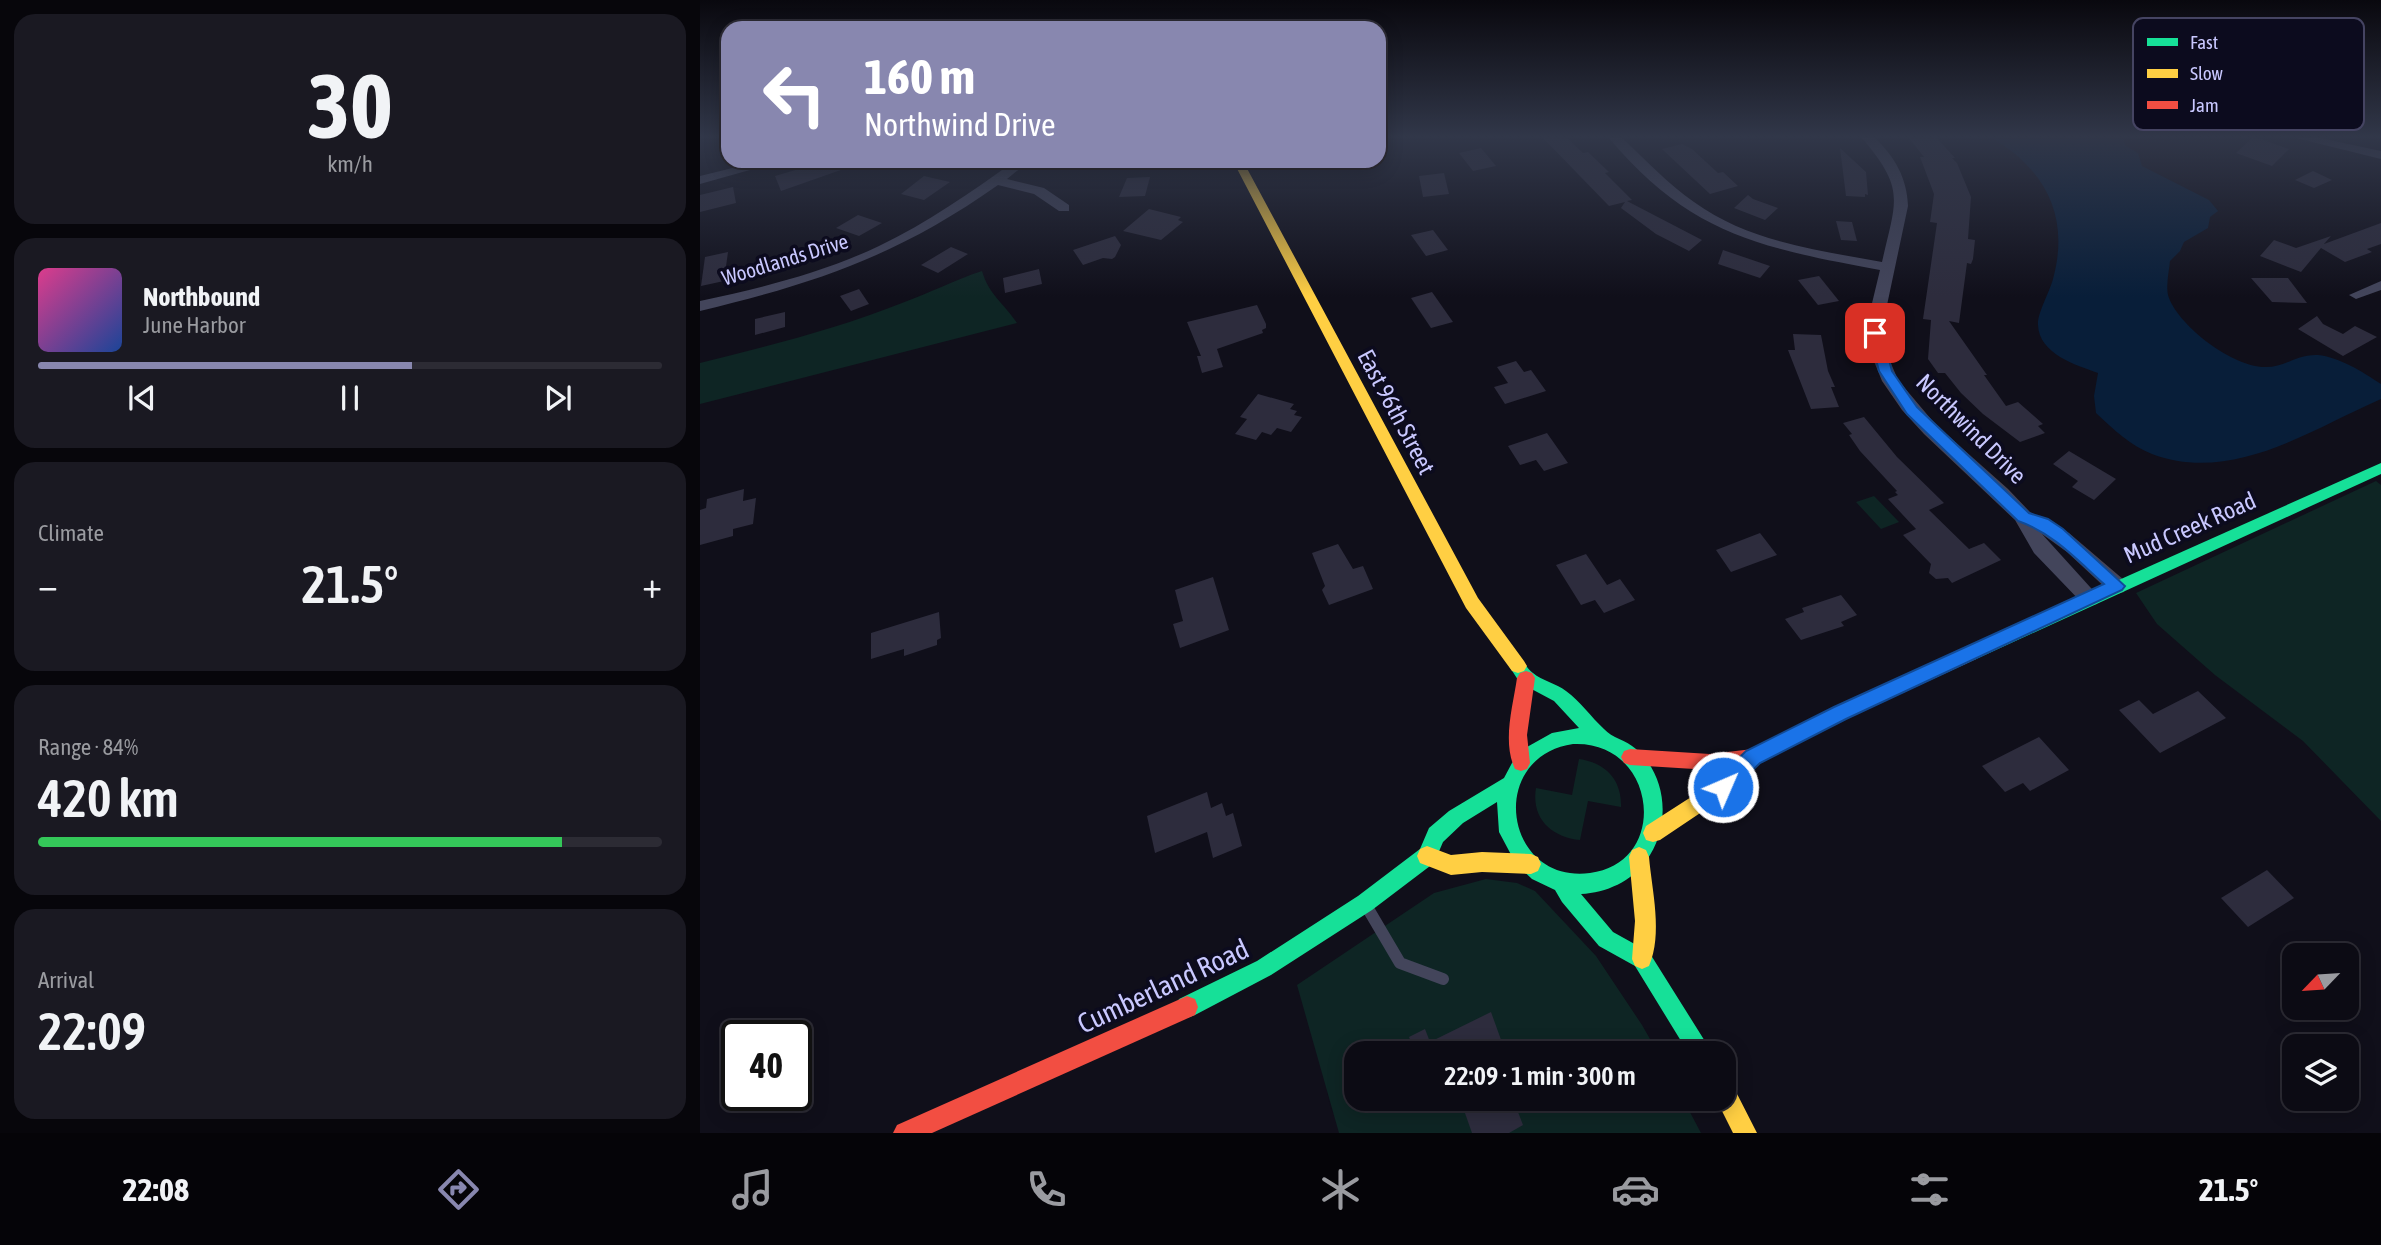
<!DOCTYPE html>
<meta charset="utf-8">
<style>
:root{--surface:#0c0b14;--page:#1a1922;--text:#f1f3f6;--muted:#9a9ba0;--line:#2c2b34;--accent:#8887af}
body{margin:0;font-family:"Asap Condensed",sans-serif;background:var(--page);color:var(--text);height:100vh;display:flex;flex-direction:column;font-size:26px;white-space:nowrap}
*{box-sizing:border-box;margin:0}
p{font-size:23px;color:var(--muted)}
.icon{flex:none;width:38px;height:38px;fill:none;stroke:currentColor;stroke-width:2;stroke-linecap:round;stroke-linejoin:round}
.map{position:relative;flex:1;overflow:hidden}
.side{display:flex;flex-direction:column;gap:14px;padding:14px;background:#07060b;width:700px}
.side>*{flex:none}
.top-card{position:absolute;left:21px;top:21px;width:665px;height:147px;border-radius:21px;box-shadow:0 4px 18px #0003,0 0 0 2px var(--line);background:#8887af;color:#fff;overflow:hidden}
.needle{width:46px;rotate:245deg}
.buttons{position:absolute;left:1582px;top:943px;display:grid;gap:14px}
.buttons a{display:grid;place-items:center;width:77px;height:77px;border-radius:14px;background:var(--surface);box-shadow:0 4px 18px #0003,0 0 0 2px var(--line);font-size:35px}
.speed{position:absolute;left:21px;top:1020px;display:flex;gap:14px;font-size:35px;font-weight:700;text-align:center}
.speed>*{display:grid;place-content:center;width:91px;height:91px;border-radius:50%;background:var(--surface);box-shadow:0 4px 18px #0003,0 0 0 2px var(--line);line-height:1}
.speed .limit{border:4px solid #111;border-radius:10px;background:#fff;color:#111}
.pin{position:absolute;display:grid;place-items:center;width:60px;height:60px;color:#fff;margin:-30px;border-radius:14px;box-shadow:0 4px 10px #0006}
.me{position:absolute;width:77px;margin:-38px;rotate:45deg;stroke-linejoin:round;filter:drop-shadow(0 0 5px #0008)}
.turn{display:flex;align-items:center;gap:24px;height:147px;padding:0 28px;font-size:32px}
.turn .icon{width:91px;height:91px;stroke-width:2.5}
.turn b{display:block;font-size:49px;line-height:60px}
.big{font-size:52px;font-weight:600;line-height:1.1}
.side .widget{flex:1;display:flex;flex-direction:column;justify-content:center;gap:10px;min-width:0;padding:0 24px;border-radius:21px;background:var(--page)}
.side .dial{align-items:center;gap:0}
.dial b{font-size:91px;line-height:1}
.song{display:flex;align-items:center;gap:21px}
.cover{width:84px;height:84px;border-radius:10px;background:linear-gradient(135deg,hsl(330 70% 55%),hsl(220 70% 35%))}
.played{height:7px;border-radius:4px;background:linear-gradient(90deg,var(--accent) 60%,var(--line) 60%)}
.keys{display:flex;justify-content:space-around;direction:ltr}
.heat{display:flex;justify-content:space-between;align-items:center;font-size:38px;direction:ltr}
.charge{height:10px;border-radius:5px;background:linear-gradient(90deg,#34c759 84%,var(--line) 0)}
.trip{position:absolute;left:644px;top:1041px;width:392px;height:70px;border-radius:21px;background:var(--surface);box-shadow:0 4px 18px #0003,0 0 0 2px var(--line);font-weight:600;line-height:70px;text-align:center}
.tabs{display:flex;height:112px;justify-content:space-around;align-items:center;background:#050408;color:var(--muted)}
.tabs .icon{width:49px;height:49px}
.tabs .active{color:var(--accent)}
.tabs b{font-size:32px;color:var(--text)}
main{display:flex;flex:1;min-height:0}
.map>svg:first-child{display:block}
.green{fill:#0e2524}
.water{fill:#081e39}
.building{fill:#2d2c3d}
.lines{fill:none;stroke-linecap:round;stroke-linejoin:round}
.lane{stroke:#43455b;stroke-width:12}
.street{fill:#43455b;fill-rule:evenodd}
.fast{fill:#16e098;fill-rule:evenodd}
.slow{fill:#ffcf43;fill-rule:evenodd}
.jam{fill:#f24e42;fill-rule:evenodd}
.route{fill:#1a73e8;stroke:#114b97;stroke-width:2}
.labels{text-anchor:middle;stroke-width:7;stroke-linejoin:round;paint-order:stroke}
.far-street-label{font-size:21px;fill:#c9c8ff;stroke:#0c0b1e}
.street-label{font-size:24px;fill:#c9c8ff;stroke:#0c0b1e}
.near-street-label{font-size:28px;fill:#c9c8ff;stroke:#0c0b1e}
.key{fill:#0c0b1e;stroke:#454462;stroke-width:2}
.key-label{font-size:19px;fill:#c9c8ff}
</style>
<main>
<section class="side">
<div class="widget dial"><b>30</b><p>km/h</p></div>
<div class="widget">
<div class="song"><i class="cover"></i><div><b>Northbound</b><p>June Harbor</p></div></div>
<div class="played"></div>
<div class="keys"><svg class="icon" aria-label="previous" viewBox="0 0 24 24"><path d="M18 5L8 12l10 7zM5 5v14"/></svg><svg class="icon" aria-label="pause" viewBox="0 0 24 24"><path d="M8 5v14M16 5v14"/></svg><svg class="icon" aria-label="next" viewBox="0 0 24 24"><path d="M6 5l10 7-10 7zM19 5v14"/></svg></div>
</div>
<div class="widget"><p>Climate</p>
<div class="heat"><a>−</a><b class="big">21.5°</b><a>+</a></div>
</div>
<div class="widget"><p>Range · 84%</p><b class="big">420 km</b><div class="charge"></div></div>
<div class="widget"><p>Arrival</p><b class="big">22:09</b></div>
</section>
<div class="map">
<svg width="1681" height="1133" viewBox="0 0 1681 1133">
<rect width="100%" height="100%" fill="#100f1a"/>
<g class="green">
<path d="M 282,271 C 289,295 303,302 317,323 L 0,404 L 0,363 C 68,346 137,329 202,303 C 230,293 254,280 282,271 Z"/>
<path d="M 1676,481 L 1681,485 L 1681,821 L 1603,741 L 1515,675 L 1457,624 L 1436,593 Z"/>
<path d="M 1174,496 L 1199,522 L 1181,529 L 1156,502 Z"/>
<path d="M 879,759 C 906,763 922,780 921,807 L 888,801 L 880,840 C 851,837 831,818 836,788 L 872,795 Z"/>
<path d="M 786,879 L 817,883 L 835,891 L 896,956 L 942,1025 L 958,1053 L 656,1054 L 656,1099 L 983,1099 L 1001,1133 L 639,1133 L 597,985 L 734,893 Z"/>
</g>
<path class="water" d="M 1292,138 L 1422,138 L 1426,146 L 1438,153 L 1442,166 L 1509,200 L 1518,211 L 1510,217 L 1508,228 L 1484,242 L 1480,251 L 1470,261 C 1469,272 1465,288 1469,298 C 1480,327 1534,368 1566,367 C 1585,367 1597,354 1618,355 C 1639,357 1663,372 1681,384 L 1681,399 C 1610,430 1532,484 1452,454 C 1431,446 1413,429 1396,413 L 1394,396 L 1398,373 C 1376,365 1339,354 1338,325 C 1337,314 1350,291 1353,279 C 1370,217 1346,170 1292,138 Z"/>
<g class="building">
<path d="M 843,138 L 867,138 L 883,153 L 888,152 L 909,172 L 905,173 L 932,200 L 927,201 L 1002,240 L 989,251 L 956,234 L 921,208 L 925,202 L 909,206 Z"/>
<path d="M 1209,138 L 1237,138 L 1255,158 L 1252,158 L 1257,163 L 1271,197 L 1268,239 L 1275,240 L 1273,259 L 1271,264 L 1267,263 L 1259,323 L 1249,321 L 1287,375 L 1284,375 L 1306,406 L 1318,402 L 1343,424 L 1338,426 L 1345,433 L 1320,442 L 1283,414 L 1261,393 L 1245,373 L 1238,373 L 1228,359 L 1231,320 L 1223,319 L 1237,223 L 1230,222 L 1234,194 L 1220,157 L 1224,157 Z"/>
<path d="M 1552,138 L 1558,138 L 1589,149 L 1572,166 L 1536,153 Z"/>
<path d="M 982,144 L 992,149 L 1018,173 L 1023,172 L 1038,186 L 1010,194 L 962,149 Z"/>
<path d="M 781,148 L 796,166 L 773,171 L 759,153 Z"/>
<path d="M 1140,148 L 1166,172 L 1168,195 L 1165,194 L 1165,197 L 1146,196 Z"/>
<path d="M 126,161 L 154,161 L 155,165 L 81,191 L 75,176 Z"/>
<path d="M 1613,171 L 1632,180 L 1614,188 L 1595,180 Z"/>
<path d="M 744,173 L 749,194 L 723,197 L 719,176 Z"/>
<path d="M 224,176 L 250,182 L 224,200 L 201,194 Z"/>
<path d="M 450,177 L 445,196 L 419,197 L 427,178 Z"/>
<path d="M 33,187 L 36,203 L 0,212 L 0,195 Z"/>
<path d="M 1048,195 L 1053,199 L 1078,208 L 1065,220 L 1034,208 Z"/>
<path d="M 449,209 L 481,217 L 478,220 L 483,222 L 461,240 L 423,231 Z"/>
<path d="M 158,215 L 182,223 L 159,236 L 136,228 Z"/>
<path d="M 1136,221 L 1152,222 L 1157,241 L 1141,240 Z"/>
<path d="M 1681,223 L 1681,244 L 1667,249 L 1672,252 L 1645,262 L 1621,248 L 1601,272 L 1560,256 L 1574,240 L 1596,248 L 1631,236 L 1624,244 Z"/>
<path d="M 733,230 L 748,250 L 726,256 L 711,235 Z"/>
<path d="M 415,236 L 421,245 L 415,257 L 412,259 L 403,258 L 383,265 L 373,250 Z"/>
<path d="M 251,247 L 268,254 L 238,273 L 221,265 Z"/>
<path d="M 1023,250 L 1070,266 L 1060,278 L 1018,264 Z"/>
<path d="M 28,252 L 24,281 L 1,286 L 5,257 Z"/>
<path d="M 339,269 L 342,284 L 305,293 L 303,278 Z"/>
<path d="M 1119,276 L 1139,301 L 1118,305 L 1098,280 Z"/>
<path d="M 1551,278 L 1588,278 L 1607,303 L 1572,302 Z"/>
<path d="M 159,289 L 169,304 L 151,311 L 140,296 Z"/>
<path d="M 732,292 L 753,322 L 731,328 L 711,298 Z"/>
<path d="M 557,305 L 566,324 L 566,328 L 562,330 L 563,333 L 517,349 L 523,367 L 502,373 L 497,356 L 501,356 L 487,322 Z"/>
<path d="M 85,312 L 85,327 L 55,335 L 55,319 Z"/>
<path d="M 1617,316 L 1623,324 L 1643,334 L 1655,326 L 1677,337 L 1643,356 L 1598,329 Z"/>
<path d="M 1093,334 L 1121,335 L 1128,371 L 1135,387 L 1131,387 L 1139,407 L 1111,409 L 1088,350 L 1095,350 Z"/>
<path d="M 816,361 L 824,372 L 831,370 L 846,391 L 805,404 L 794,387 L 808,383 L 797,367 Z"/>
<path d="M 558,394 L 594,404 L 590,409 L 597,411 L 594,415 L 602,417 L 591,432 L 577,428 L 571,435 L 562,432 L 556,440 L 535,434 L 547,419 L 540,417 Z"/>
<path d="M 1164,417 L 1197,457 L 1244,503 L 1229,510 L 1269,549 L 1284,543 L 1301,560 L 1252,583 L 1248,578 L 1236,579 L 1229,573 L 1231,564 L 1203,535 L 1216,529 L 1188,499 L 1198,495 L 1195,492 L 1197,491 L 1160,451 L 1149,435 L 1152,434 L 1143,423 Z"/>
<path d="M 847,433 L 868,463 L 844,471 L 836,460 L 820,465 L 808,446 Z"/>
<path d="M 1369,451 L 1416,479 L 1394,500 L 1372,487 L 1378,481 L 1353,464 Z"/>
<path d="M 44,489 L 43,501 L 56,498 L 53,524 L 33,529 L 33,536 L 0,545 L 0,510 L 6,508 L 7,499 Z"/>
<path d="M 1060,533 L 1077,555 L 1031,572 L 1016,550 Z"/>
<path d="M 638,544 L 653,569 L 663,566 L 673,589 L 629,605 L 622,590 L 625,586 L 612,553 Z"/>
<path d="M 886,554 L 907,585 L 920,579 L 935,600 L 904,613 L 895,600 L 881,605 L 856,565 Z"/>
<path d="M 513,577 L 529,630 L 480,648 L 473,624 L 483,621 L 475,590 Z"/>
<path d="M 1141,595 L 1157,615 L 1141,622 L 1144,626 L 1101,640 L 1085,619 L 1104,612 L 1102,608 Z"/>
<path d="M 239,612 L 241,638 L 237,640 L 237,645 L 204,656 L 204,649 L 171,659 L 171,633 Z"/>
<path d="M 1498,691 L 1526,718 L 1460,753 L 1419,710 L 1439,700 L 1453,714 Z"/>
<path d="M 1339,737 L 1369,770 L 1330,791 L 1323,783 L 1305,792 L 1282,766 Z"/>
<path d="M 507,792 L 511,808 L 522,803 L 526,816 L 533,813 L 542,846 L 513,858 L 507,832 L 455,853 L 447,816 Z"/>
<path d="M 1567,870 L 1594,898 L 1548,927 L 1521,898 Z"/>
<path d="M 791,1012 L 804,1048 L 793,1054 L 707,1054 L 714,1050 L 709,1037 L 725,1029 L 730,1042 Z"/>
<path d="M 760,1099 L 813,1099 L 823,1125 L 809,1133 L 772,1133 Z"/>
</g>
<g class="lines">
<path class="lane" d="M 667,907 L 700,963 L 743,979"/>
<g class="street">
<path d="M 909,138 L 922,138 C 946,160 968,184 994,202 C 1049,242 1117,250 1182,262 C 1196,199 1206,190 1162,138 L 1175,138 C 1195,157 1207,178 1208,206 L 1183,324 L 1187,354 L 1198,380 L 1236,425 L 1308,489 L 1330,512 L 1369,533 L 1424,580 L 1427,586 L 1424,592 L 1417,594 L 1410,592 L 1367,552 L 1342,534 L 1400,598 L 1397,604 L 1390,606 L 1383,604 L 1334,553 L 1315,520 L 1224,434 L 1202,410 L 1182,381 L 1171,354 L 1167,324 L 1180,270 C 1062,248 990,235 909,138 Z"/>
<path d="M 1596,138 L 1620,138 L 1681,151 L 1681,159 Z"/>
<path d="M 61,161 L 82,161 L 0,184 L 0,176 Z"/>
<path d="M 315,161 L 329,161 L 307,179 L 344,188 L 369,205 L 369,211 L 359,211 L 334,194 L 298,185 C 199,255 117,283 0,311 L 0,301 C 61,288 122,273 179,246 C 227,223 271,192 315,161 Z"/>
<path d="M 1681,281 L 1681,290 L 1656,299 L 1649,295 Z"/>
</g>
<g class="fast">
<path d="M 1681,463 L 1681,474 L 1276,659 L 1270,661 L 1264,659 L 1262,654 L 1264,649 Z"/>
<path d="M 818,659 C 826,662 826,668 833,673 C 842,681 856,683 866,691 C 880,701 891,717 904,729 C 912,738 926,740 936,749 C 968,777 971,827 946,861 C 932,881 906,893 881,894 L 913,932 L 949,952 L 1013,1054 L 989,1054 L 935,966 L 899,946 L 862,902 L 855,890 L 832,879 L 816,864 L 799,832 L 797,802 L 763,823 L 743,842 L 734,863 L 672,910 L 571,975 L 495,1015 L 487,1018 L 479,1015 L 476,1007 L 479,999 L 557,961 L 658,896 L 720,849 L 729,828 L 749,811 L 804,778 L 812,763 L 827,747 L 852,733 L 879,728 L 854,701 L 820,683 L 809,666 L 812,661 ZM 873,744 C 957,740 971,863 890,873 C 804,884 786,757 873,744 Z"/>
</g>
<g class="slow">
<path d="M 533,161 L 543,161 L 778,598 L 824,661 L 827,666 L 824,671 L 818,673 L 812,671 L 766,608 Z"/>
<path d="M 1270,647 L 1276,649 L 1278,654 L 1276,659 L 1146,719 L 1059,763 L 1030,793 L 960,840 L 953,842 L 946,840 L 943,833 L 946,826 L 1016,781 L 1047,751 L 1134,707 Z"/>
<path d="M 727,846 L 751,855 L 782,852 L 831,854 L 838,857 L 841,864 L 838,871 L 831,874 L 782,872 L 751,875 L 720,863 L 717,856 L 720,849 Z"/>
<path d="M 939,847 L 946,850 L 949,857 C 952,891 963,934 949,966 L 942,969 L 935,966 L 932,959 L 935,921 L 929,857 L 932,850 Z"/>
<path d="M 1024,1081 L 1032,1084 L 1057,1133 L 1033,1133 L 1016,1099 L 1024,1099 Z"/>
</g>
<g class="jam">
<path d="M 826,671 L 832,673 L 835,678 L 827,735 L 830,763 L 827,769 L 821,771 L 815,769 C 802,742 813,706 817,678 L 820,673 Z"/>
<path d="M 930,749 L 1010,754 L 1053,749 L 1059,751 L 1062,757 L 1059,763 L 1053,765 L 1010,770 L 930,765 L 924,763 L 921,757 L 924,751 Z"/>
<path d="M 487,996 L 495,999 L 498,1007 L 495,1015 L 232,1133 L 193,1133 L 197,1125 Z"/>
</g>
</g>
<linearGradient id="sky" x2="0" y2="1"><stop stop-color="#09080e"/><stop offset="0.46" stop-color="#313749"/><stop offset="1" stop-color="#313749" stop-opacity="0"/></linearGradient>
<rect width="1681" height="297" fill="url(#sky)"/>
<path class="route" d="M 1175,329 L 1182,333 L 1192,371 L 1217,407 L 1329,513 L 1348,519 L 1363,529 L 1425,586 L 1422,590 L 1146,719 L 1060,763 L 1029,793 L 1023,795 L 1016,793 L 1013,787 L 1016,780 L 1046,751 L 1134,707 L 1404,584 C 1377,560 1353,533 1318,521 L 1207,414 L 1179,371 L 1169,333 Z"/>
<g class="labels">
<g class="far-street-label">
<text transform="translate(85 260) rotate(-17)" y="7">Woodlands Drive</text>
</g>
<g class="street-label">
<text transform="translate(696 412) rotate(62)" y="8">East 96th Street</text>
<text transform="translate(1271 429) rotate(45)" y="8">Northwind Drive</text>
<text transform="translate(1490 528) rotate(-24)" y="8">Mud Creek Road</text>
</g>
<g class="near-street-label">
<text transform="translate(463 986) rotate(-25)" y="10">Cumberland Road</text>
</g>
</g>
<rect x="1433" y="18" width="231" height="112" rx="10" class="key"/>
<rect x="1447" y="38" width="31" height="8" fill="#16e098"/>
<rect x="1447" y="69" width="31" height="9" fill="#ffcf43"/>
<rect x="1447" y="101" width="31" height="8" fill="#f24e42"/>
<g class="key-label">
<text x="1490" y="49">Fast</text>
<text x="1490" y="80">Slow</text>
<text x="1490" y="112">Jam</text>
</g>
</svg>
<div class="buttons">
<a><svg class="needle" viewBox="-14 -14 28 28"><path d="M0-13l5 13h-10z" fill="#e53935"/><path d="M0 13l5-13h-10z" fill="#9a9ba0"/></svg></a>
<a><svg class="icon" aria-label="layers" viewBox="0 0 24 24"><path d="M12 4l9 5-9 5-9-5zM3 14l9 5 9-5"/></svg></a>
</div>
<div class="speed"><div class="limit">40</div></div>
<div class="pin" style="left:1175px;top:333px;background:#d93025"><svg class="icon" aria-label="arrive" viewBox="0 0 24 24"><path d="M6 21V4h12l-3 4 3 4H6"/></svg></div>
<svg class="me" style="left:1023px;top:787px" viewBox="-20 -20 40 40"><circle r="17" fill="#1a73e8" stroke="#fff" stroke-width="3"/><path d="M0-11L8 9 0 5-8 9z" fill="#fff"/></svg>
<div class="trip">22:09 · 1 min · 300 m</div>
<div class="top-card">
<div class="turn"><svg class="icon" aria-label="left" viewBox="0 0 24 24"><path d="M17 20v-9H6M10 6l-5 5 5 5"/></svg><div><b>160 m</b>Northwind Drive</div></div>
</div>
</div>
</main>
<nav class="tabs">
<b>22:08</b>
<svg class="icon active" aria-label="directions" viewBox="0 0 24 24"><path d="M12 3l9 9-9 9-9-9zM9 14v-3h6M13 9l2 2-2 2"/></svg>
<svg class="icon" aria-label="music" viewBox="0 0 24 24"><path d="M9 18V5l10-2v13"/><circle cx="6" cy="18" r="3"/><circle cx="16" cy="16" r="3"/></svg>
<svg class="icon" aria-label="phone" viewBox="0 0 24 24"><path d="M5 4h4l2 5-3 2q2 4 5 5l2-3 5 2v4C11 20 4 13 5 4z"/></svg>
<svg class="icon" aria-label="climate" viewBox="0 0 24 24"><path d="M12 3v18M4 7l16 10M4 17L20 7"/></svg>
<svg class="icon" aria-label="car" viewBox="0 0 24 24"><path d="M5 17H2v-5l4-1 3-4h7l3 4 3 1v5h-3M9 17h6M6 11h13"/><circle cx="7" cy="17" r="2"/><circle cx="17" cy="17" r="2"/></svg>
<svg class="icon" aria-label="filters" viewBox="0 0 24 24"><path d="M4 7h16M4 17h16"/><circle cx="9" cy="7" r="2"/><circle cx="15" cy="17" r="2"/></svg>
<b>21.5°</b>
</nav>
